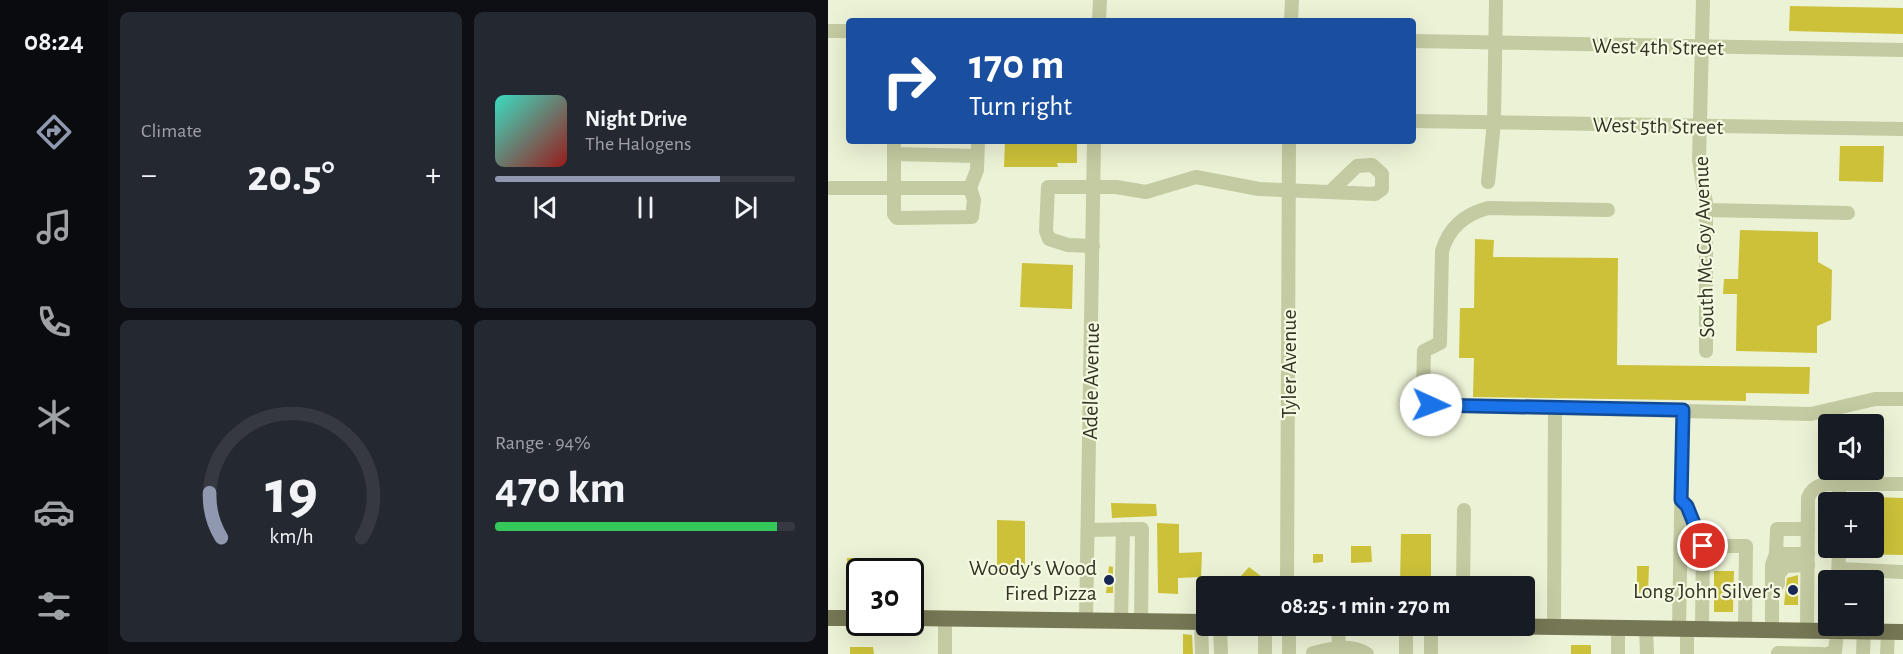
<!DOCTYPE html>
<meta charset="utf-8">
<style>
:root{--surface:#171b24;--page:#242831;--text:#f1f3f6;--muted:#9ea1a6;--line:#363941;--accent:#8f98ae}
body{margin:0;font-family:"Alegreya Sans",sans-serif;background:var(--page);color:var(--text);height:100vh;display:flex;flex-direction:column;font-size:22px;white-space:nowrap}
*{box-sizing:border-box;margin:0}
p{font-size:20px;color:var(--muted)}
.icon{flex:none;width:33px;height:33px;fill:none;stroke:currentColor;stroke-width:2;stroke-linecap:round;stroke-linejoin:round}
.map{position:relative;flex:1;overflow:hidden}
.side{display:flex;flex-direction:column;gap:12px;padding:12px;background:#0d0f14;width:720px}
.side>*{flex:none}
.top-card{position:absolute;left:18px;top:18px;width:570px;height:126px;border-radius:6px;box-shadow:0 6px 24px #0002;background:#1a4fa0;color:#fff;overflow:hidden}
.fabs{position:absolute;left:990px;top:414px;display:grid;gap:12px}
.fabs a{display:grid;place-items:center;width:66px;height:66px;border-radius:6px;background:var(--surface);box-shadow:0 6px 24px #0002;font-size:30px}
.speed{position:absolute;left:18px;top:558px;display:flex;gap:12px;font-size:30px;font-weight:700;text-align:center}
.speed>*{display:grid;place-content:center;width:78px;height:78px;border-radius:50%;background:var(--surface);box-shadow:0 6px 24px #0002;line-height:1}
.speed .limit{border:3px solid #111;border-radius:9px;background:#fff;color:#111}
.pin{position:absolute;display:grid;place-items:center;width:51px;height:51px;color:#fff;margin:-26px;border:3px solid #fff;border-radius:50%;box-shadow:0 2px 6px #0007}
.me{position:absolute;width:66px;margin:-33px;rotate:92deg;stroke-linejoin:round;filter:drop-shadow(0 0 4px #0008)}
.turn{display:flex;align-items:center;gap:21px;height:126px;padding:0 24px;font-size:27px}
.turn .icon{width:78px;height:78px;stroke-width:2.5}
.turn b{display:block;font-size:42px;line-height:51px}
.big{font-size:45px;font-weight:700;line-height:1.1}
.side .tile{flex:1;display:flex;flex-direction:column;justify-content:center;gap:9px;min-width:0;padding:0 21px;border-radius:9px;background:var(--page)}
.side .dial{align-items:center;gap:0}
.dial svg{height:156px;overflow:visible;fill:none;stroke:var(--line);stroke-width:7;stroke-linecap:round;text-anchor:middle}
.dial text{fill:var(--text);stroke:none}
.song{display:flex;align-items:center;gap:18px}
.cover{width:72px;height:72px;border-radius:9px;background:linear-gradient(135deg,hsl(170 70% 55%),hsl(0 70% 35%))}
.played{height:6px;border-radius:3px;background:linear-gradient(90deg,var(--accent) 75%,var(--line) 75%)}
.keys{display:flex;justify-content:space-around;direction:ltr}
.heat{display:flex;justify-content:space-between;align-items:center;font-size:33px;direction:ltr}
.charge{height:9px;border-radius:4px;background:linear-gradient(90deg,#34c759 94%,var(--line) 0)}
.side .tiles{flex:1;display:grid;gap:12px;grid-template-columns:repeat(2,1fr)}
.trip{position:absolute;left:368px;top:576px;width:339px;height:60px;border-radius:6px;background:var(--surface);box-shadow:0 6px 24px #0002;font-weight:700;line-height:60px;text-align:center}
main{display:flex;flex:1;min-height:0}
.tabs{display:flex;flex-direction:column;width:108px;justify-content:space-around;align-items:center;background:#090b0e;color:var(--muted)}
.tabs .icon{width:42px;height:42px}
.tabs .selected{color:var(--accent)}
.tabs b{font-size:27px;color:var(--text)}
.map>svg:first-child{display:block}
.building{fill:#ccc139}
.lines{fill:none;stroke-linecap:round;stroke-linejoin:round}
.minor{stroke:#c4caa1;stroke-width:14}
.major{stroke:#767754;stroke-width:16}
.route-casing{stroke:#114b97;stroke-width:15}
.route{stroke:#1a73e8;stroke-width:10}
.poi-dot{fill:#182856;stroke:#f4fae1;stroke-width:2}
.labels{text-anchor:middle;stroke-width:4.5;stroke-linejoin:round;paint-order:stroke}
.street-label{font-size:22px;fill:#343324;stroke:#f4fae1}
.poi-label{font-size:22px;fill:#343324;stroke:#f4fae1;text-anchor:end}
</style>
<main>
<nav class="tabs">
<b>08:24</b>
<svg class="icon selected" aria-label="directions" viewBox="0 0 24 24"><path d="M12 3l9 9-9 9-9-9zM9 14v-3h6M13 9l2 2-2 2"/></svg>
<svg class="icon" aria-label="music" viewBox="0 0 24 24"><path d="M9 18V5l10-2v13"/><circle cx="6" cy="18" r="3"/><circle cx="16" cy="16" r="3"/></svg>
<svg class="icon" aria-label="phone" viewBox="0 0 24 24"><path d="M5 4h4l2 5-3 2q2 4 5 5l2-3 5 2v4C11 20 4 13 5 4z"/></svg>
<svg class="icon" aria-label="climate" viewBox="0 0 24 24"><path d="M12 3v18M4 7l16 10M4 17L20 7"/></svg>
<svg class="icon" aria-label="car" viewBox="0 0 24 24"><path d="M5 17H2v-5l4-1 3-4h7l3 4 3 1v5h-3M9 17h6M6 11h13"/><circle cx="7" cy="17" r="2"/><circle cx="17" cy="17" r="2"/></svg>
<svg class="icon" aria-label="filters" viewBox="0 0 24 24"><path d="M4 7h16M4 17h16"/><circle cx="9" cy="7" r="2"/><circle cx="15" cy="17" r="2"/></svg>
</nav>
<section class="side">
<div class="tiles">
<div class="tile"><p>Climate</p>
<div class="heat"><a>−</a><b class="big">20.5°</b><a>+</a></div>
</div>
<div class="tile">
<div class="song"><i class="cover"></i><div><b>Night Drive</b><p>The Halogens</p></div></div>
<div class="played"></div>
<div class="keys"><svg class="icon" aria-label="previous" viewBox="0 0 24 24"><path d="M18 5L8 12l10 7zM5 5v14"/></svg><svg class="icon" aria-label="pause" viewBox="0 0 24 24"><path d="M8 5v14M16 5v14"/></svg><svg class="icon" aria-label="next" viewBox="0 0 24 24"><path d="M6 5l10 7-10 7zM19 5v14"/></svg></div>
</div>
<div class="tile dial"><svg viewBox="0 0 100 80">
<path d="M14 69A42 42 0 1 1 86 69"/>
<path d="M14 69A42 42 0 0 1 8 46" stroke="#8f98ae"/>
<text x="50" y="56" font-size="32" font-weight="700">19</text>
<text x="50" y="72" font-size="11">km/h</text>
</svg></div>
<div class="tile"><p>Range · 94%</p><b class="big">470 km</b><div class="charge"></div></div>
</div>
</section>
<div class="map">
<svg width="1075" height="654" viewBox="0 0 1075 654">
<rect width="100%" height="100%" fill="#ecf2d5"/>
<g class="building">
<path d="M 962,6 L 1075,8 L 1075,34 L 961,31 Z"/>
<path d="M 177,141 L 249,141 L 249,163 L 229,163 L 230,167 L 176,167 Z"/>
<path d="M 1012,146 L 1056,146 L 1055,182 L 1011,181 Z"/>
<path d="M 912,230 L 990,232 L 990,262 L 1004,270 L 1003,320 L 989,326 L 989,353 L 908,351 L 909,294 L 895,294 L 896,279 L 910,279 Z"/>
<path d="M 647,239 L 666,240 L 665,257 L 790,258 L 789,365 L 982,367 L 981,394 L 918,393 L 918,401 L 645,397 L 646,358 L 631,358 L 632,308 L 646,308 Z"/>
<path d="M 194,263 L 245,265 L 244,309 L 192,307 Z"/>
<path d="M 1046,497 L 1075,498 L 1075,555 L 1025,554 L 1026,548 L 1046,548 Z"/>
<path d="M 283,503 L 328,504 L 329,516 L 284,518 Z"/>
<path d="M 169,520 L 197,521 L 197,573 L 169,572 Z"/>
<path d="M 329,523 L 351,524 L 351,553 L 374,552 L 373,577 L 350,578 L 350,594 L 330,593 Z"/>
<path d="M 573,534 L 603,534 L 603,586 L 572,586 Z"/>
<path d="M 523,546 L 543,546 L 544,562 L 523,563 Z"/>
<path d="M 485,554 L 495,554 L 495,562 L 485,563 Z"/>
<path d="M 19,558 L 53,558 L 53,563 L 86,563 L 86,572 L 41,572 L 41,567 L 19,566 Z"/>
<path d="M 281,566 L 285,567 L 285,593 L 278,593 Z"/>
<path d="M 809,566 L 821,566 L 820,593 L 809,593 Z"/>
<path d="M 421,567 L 438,580 L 432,586 L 422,586 L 411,578 Z"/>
<path d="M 886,571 L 906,571 L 905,612 L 886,612 Z"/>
<path d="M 970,575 L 970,605 L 956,605 L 959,578 Z"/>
<path d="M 355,634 L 364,635 L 365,654 L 355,654 Z"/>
<rect x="743" y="645" width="20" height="9"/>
<path d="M 22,647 L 45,647 L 46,654 L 22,654 Z"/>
</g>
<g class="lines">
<g class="minor">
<path d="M 875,0 L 871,160 L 878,203 L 878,351"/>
<path d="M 271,21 L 272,0"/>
<path d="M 463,21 L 464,0"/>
<path d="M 0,31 L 21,31"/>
<path d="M 585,41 L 1075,50"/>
<path d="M 585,121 L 1075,129"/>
<path d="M 66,141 L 66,214 L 69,218 L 144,217 L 146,200 L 142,188"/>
<path d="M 66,154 L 149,156"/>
<path d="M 660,182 L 666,122 L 668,0"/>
<path d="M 0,188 L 142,188"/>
<path d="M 142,188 L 149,170 L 150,141"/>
<path d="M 780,210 L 660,208 C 637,214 621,227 614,251 L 612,343 L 596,351 L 595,393 L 603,405 L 983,414 L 1047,399 L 1075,399"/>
<path d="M 878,210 L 1020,213"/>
<path d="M 265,246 L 240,245 L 221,239 L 218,231 L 220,187 L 288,187 L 318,192 L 368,177 L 431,189 L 547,194 L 554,189 L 554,174 L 544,165 L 529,166 L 502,192"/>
<path d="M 854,501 L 875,546 L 874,629"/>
<path d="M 1011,502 L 1011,484 L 1075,484"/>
<path d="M 260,530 L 314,529 L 313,621"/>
<path d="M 875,546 L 918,546 L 917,629"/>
<path d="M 948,554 L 980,554"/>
<path d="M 1011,569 L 1075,572"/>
<path d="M 1010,580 L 1011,548"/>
<path d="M 950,584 L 950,575 L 957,566 L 980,565"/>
<path d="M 459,586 L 461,141"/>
<path d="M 635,586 L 636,510"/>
<path d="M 117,618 L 117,654"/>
<path d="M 258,621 L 266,141"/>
<path d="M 293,621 L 295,529"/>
<path d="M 373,622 L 374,654"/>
<path d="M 392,626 L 393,654"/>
<path d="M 437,626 L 437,654"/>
<path d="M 510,626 L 511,648"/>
<path d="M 578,626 L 578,654"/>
<path d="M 726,627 L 727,409"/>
<path d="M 790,627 L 790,654"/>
<path d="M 818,628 L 819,654"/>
<path d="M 851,628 L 855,410"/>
<path d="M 944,630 L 944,565 L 948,554 L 949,529 L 980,529"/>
<path d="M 979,630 L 980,498 C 986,483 998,484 1011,484"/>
<path d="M 485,653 C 502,649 523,643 539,654"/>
<path d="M 950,653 L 994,654"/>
<path d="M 461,654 L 461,626"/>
<path d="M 603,654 L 603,626"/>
<path d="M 859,654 L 859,629"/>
<path d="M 1000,654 L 1007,651 L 1010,626"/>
<path d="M 1035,654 L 1036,631"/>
<path d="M 1059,654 L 1060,632"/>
</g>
<g class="major">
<path d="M 0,618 L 32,618"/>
<path d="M 82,618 L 378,622"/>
<path d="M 654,626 L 1075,632"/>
</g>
</g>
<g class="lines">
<g class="route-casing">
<path id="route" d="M 603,405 L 855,410 L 853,500 L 859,506 L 875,546"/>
</g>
<use href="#route" class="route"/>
</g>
<g class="poi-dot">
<circle cx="281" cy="580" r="6"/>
<circle cx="965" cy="590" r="6"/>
</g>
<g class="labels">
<g class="street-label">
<text transform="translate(830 46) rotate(1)" y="8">West 4th Street</text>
<text transform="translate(830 125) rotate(1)" y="8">West 5th Street</text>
<text transform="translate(875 247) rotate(-92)" y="8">South Mc Coy Avenue</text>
<text transform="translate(460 364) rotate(-90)" y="8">Tyler Avenue</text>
<text transform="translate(262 381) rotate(-89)" y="8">Adele Avenue</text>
</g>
<g class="poi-label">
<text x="269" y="575">Woody's Wood<tspan x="269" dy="25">Fired Pizza</tspan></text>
<text x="953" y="598">Long John Silver's</text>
</g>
</g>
</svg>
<div class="fabs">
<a><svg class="icon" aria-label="sound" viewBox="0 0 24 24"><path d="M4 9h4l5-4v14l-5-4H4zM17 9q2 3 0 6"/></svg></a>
<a>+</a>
<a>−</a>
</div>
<div class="speed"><div class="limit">30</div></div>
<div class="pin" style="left:875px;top:546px;background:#d93025"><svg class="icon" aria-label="arrive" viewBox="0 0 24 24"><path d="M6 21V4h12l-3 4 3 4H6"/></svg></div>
<svg class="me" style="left:603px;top:405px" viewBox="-20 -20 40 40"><circle r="19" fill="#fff"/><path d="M0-13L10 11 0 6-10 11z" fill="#1a73e8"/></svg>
<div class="trip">08:25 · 1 min · 270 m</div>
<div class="top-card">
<div class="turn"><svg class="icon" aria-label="right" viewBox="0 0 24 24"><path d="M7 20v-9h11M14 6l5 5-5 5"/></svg><div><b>170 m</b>Turn right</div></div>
</div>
</div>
</main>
